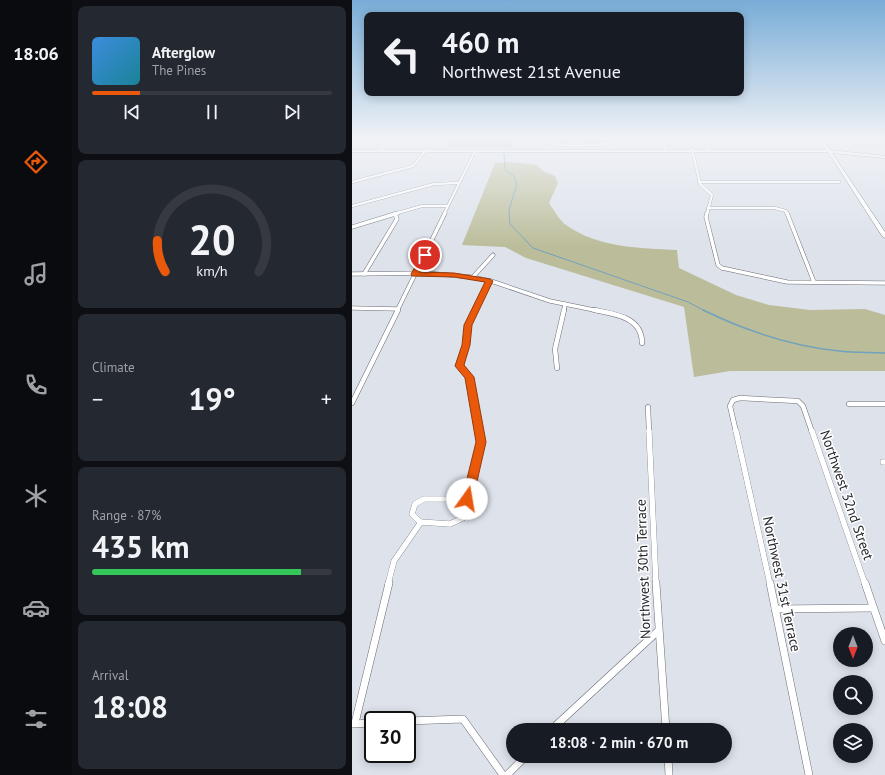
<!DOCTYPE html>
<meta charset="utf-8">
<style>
:root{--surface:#171b24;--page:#242831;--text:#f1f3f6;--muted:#9ea1a6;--line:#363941;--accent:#ea580c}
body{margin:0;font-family:"PT Sans",sans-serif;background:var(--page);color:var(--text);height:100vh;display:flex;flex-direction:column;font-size:15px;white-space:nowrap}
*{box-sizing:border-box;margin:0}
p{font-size:13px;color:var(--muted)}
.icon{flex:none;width:22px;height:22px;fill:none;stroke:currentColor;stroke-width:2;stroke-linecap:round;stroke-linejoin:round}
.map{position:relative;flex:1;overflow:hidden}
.drawer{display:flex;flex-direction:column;gap:6px;padding:6px;background:#0d0f14;width:280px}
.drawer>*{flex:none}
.hud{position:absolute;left:12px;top:12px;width:380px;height:84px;border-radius:8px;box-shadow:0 2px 10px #0003;background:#171b24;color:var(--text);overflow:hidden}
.needle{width:26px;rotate:180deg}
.fabs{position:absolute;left:481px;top:627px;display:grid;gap:8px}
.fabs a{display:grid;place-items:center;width:40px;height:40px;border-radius:50%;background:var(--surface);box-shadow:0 2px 10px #0003;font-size:20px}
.speed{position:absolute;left:12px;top:711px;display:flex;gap:8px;font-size:20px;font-weight:700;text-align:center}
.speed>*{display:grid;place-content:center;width:52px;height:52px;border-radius:50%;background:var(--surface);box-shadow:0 2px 10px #0003;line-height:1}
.speed .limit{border:2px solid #111;border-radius:6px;background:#fff;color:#111}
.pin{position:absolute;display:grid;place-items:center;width:34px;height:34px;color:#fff;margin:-17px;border:2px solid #fff;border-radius:50%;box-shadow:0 1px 4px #0007}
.me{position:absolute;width:44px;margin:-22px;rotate:13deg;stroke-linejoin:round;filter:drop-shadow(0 0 3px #0008)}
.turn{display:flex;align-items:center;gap:14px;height:84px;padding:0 12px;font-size:18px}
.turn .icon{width:52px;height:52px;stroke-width:2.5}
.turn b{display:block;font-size:28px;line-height:34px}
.big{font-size:30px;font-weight:800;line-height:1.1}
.drawer .card{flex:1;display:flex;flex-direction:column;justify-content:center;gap:6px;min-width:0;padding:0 14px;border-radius:8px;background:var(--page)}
.drawer .dial{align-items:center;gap:0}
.dial svg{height:104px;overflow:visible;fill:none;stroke:var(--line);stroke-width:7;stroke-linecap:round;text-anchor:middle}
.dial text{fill:var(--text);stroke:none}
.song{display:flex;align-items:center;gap:12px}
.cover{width:48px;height:48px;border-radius:6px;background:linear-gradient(135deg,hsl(210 70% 55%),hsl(190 70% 35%))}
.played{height:4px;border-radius:2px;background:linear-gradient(90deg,var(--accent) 20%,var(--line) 20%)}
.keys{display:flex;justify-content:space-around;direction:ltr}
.heat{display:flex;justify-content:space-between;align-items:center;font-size:22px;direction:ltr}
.charge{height:6px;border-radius:3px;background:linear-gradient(90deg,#34c759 87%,var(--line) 0)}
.trip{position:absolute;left:154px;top:723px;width:226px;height:40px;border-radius:20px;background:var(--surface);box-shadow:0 2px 10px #0003;font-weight:800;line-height:40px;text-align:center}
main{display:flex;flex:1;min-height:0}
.menu{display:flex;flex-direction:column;width:72px;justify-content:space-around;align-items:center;background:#090b0e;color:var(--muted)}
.menu .icon{width:28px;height:28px}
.menu .selected{color:var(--accent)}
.menu b{font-size:18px;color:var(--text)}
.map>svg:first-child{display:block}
.green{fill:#bbbd9a}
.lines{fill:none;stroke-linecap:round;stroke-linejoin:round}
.stream-far1{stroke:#71a1bc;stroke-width:1}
.stream{stroke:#71a1bc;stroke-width:1.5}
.street-far4-casing{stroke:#696d75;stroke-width:3}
.street-far3-casing{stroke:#696d75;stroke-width:4.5}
.street-far2-casing{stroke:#696d75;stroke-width:5.5}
.street-far1-casing{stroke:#696d75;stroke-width:6}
.street-casing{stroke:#696d75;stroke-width:8}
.secondary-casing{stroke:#696d75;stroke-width:1}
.street-far4{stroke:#fff;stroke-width:2.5}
.street-far3{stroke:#fff;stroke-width:3.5}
.street-far2{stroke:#fff;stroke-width:4.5}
.street-far1{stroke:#fff;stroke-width:5.5}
.street{stroke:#fff;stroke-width:7}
.secondary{fill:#fff;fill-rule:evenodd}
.route{fill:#ea580c;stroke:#983908}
.labels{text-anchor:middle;stroke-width:3;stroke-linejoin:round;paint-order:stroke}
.near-street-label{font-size:14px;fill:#25272b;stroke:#fff}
</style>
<main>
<nav class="menu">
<b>18:06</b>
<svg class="icon selected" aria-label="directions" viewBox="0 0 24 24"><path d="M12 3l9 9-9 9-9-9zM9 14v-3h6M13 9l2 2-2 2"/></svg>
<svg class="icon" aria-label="music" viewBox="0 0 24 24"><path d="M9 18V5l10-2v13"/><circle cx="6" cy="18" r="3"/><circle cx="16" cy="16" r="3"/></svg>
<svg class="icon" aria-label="phone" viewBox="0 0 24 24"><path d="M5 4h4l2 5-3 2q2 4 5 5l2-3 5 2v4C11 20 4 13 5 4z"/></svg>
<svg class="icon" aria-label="climate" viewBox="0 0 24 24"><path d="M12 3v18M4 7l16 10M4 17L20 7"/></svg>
<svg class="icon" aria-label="car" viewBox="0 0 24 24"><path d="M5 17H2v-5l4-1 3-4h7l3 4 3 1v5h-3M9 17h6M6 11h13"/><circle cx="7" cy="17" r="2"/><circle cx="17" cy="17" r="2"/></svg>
<svg class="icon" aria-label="filters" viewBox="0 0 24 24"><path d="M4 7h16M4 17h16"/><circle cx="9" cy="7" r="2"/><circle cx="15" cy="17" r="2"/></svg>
</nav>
<section class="drawer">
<div class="card">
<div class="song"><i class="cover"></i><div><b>Afterglow</b><p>The Pines</p></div></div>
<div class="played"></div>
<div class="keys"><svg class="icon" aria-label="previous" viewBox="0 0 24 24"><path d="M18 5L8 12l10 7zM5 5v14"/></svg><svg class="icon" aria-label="pause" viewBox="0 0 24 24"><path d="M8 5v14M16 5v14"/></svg><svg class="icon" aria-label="next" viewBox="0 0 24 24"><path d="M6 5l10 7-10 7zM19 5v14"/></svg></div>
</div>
<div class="card dial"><svg viewBox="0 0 100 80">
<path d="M14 69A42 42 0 1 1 86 69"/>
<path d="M14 69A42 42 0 0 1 8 45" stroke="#ea580c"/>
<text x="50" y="56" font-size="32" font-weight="700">20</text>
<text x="50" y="72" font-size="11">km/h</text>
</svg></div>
<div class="card"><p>Climate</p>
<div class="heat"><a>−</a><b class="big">19°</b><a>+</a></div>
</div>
<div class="card"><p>Range · 87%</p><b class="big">435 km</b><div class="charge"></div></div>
<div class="card"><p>Arrival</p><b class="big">18:08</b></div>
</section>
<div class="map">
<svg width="533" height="775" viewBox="0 0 533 775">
<rect width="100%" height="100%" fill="#dde2eb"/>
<g class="green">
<path d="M 98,137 L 161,137 L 159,147 L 97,147 L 100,139 Z"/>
<path d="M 157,162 L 185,165 L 191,171 L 203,176 L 206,183 L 197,203 C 202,210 208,221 214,225 C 246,248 288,248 325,250 L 327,268 L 384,295 L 417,305 L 458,310 L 513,309 L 533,315 L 533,371 L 378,371 L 342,377 L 332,307 L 174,258 L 153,247 L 110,245 L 143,163 Z"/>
</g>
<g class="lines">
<g class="stream-far1">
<path d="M 154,147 L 161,137"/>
<path d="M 152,152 L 153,170 L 162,176 L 165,184 L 157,210 L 158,224 L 181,248 L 336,302 L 353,311"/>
</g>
<path class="stream" d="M 351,310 C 394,331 439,346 487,351 C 502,353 518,352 533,353"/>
<g class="street-far4-casing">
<g id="street-far4">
<path d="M 185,137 L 185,140 C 207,148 247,147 269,140 L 270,137"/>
<path d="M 311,137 L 313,151"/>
<path d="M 353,137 L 357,151"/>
<path d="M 340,149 L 348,184 L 360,195 L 355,214"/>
<path d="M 28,151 L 38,137"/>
<path d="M 0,182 L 61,166 L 75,149"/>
<path d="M 347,182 L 487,182"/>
<path d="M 0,206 L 82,184 L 107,183"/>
<path d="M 356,208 L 423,208 L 434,211 L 435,214"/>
<path d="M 42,214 L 70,206 L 96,206"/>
<path d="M 92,214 L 124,149"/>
</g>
</g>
<g class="street-far3-casing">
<g id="street-far3">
<path d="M 355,213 L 354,217 L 366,265 L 370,268 L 435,282 L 533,283"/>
<path d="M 435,213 L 462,282"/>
<path d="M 0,227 L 46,213"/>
<path d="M 0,274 L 74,273 L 119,277 L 139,281 L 198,301 L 247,311"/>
<path d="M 12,274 L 45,219 L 43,214"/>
<path d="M 121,277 L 141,255"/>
<path d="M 0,308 L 46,309"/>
<path d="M 45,311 L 93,213"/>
<path d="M 123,311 L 138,281"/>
<path d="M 212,311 L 213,304"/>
</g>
</g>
<g class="street-far2-casing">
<g id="street-far2">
<path d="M 124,310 L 116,325 L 114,345 L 108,366 L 118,377 L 127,432"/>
<path d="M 242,310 C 263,314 290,317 290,343"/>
<path d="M 205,368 L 203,349 L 212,310"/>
<path d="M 0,403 L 46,310"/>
<path d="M 497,404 L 533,404"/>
<path d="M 296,407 L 297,432"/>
<path d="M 384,432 L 378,406 L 381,400 L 388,398 L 446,401 L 451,406 L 460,432"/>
</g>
</g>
<g class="street-far1-casing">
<g id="street-far1">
<path d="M 297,431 L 304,584"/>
<path d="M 384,431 L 418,584"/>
<path d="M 460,431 L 513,584"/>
<path d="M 531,462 L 533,462"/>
<path d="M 115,499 L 72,499 L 63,504 L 60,514 L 68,522 L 98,524 L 111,518 L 129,442 L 127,431"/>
<path d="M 36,584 L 42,561 L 69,522"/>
</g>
</g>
<g class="street-casing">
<g id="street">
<path d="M 304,583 L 314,730"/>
<path d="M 418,583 L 457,775"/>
<path d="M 513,583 L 533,641"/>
<path d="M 423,609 L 521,608"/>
<path d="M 55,721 L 111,719 L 151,775"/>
<path d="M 3,723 L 37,583"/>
<path d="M 0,724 L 21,723"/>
<path d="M 199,730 L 306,631"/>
<path d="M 316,756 L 317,775"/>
<path d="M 155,775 L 174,756"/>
</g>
</g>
<g class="secondary-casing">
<path id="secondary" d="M 466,137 L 470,137 L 478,150 L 533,156 L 533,158 L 480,153 L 533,232 L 533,238 L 530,236 L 476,152 L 0,152 L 0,150 L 474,150 Z"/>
</g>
<use href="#street-far4" class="street-far4"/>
<use href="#street-far3" class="street-far3"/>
<use href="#street-far2" class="street-far2"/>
<use href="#street-far1" class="street-far1"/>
<use href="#street" class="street"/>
<use href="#secondary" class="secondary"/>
</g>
<linearGradient id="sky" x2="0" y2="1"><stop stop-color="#78acd6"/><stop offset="0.56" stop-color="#f0f2f6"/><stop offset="1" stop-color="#f0f2f6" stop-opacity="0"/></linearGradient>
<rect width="533" height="246" fill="url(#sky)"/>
<path class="route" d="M 71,253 L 77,255 L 68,272 L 102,273 L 138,279 L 141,281 L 120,325 L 118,345 L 112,365 L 122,377 L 134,442 L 121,499 L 119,502 L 115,504 L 112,502 L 110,499 L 124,442 L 113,378 L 103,366 L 110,345 L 112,325 L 133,282 L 102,277 L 60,276 L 59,274 Z"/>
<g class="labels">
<g class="near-street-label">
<text transform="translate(495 495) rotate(71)" y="5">Northwest 32nd Street</text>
<text transform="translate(291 569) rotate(-92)" y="5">Northwest 30th Terrace</text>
<text transform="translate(430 584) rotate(78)" y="5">Northwest 31st Terrace</text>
</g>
</g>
</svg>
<div class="fabs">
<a><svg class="needle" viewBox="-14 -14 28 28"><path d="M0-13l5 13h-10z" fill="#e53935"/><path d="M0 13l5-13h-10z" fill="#9ea1a6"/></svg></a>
<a><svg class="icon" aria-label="search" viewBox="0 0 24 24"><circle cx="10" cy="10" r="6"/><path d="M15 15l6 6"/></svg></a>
<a><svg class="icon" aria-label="layers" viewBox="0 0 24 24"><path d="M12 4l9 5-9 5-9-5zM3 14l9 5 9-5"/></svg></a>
</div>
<div class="speed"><div class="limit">30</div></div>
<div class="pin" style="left:73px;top:255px;background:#d93025"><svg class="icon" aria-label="arrive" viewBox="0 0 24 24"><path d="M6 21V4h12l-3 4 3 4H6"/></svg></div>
<svg class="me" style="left:115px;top:499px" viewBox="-20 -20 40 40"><circle r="19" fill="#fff"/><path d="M0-13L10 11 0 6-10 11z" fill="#ea580c"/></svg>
<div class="trip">18:08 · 2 min · 670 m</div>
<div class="hud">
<div class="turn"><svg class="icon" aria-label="left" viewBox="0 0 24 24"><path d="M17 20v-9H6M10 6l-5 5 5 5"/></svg><div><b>460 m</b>Northwest 21st Avenue</div></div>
</div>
</div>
</main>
